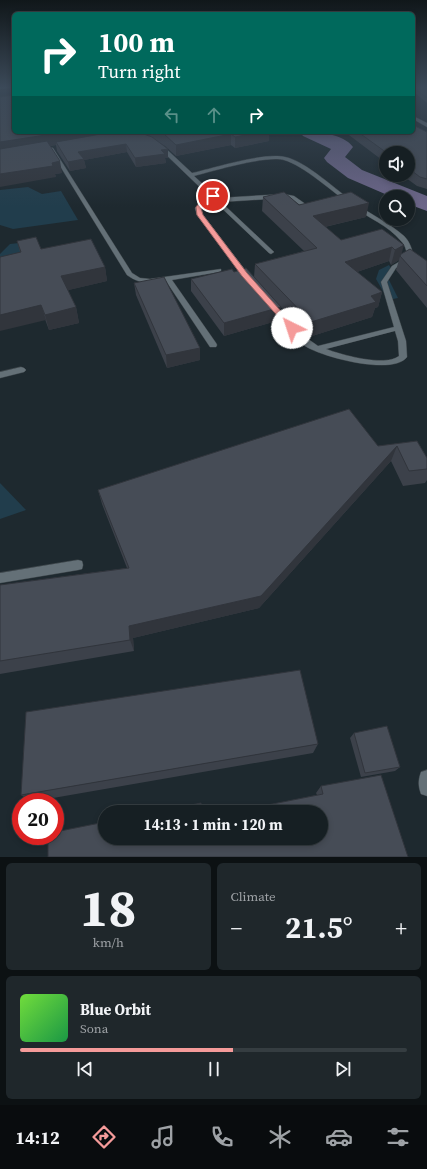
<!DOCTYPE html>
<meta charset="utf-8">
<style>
:root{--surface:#161f23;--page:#1f272b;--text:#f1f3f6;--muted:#9ea2a6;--line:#353d41;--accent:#f59b9a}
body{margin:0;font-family:"Source Serif 4",serif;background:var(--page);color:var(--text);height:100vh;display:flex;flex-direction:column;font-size:15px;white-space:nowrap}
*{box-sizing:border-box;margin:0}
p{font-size:13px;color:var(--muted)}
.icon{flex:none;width:22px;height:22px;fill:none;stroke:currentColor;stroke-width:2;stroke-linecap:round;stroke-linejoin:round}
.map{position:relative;height:857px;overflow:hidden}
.details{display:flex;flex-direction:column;gap:6px;padding:6px;background:#0c1113;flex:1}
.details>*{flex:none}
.banner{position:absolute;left:12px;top:12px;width:403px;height:122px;border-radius:6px;box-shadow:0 2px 6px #0003,0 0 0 1px var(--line);background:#00695c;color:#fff;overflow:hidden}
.tools{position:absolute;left:379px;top:146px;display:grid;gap:8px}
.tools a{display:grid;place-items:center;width:36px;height:36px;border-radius:50%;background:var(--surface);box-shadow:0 2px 6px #0003,0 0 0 1px var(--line);font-size:20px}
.speed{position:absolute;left:12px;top:793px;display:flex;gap:8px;font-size:20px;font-weight:700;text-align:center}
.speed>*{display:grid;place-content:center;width:52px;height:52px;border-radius:50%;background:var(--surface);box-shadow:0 2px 6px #0003,0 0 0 1px var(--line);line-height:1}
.speed .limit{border:6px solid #d22;background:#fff;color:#111}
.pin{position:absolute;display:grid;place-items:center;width:34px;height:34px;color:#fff;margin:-17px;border:2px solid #fff;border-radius:50%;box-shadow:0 1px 4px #0007}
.me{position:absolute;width:44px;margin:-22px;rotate:319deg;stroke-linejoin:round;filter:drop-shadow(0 0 3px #0008)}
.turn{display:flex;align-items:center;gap:14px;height:84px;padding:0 20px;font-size:18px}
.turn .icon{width:52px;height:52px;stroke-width:2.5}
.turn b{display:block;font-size:28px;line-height:34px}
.lanes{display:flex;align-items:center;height:38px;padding:0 20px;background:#0003;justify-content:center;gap:20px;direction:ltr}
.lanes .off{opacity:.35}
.big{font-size:30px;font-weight:700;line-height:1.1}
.details .card{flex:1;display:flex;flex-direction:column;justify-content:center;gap:6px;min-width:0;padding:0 14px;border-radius:6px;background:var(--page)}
.details .dial{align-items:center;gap:0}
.dial b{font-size:52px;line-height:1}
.song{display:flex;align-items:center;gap:12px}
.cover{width:48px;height:48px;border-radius:6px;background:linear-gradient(135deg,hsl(100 70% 55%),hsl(140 70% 35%))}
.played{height:4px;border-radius:2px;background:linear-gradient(90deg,var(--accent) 55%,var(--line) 55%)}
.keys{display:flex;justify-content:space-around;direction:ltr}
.heat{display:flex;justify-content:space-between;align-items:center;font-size:22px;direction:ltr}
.details .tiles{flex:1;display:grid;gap:6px;grid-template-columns:1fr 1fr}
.card:last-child{grid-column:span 2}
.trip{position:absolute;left:98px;top:805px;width:230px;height:40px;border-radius:20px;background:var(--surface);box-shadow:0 2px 6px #0003,0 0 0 1px var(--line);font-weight:700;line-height:40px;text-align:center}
.tabs{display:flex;height:64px;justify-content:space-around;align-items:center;background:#090c0e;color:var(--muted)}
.tabs .icon{width:28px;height:28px}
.tabs .active{color:var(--accent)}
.tabs b{font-size:18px;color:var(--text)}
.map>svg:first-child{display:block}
.green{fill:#213d4c}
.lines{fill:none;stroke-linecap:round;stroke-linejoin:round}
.river{fill:#6c6689;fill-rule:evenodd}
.service-casing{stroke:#3d454a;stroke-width:1}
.minor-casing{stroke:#3d454a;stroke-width:1}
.tertiary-casing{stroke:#3d454a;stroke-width:1}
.primary-casing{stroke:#3d454a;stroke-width:1}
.service{fill:#647077;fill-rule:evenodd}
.minor{fill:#647077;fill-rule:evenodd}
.tertiary{fill:#647077;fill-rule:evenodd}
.primary{fill:#51aab4;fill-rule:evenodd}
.wall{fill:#3c414a}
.shaded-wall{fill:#31353c}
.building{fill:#464c56;stroke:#31353c}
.route{fill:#f59b9a;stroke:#9f6564}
</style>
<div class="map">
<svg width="427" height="857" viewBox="0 0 427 857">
<rect width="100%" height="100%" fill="#1e292f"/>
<g class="green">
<path d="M 28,187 L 42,194 L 61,191 L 78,220 L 13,229 L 0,225 L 0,190 Z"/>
<path d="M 28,242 L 32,250 L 0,270 L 0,254 L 10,244 Z"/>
<path d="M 389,265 L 394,273 L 386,274 L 398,298 L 388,300 L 376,279 L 379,270 Z"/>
<path d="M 0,483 L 26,510 L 0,519 Z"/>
</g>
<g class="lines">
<path class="river" d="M 300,132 C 316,132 343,133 353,147 L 345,157 L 362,170 L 427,196 L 427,211 L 408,204 L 408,197 L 392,197 L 348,178 L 327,162 L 324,158 L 331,149 L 303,136 Z"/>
<g class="service-casing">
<g id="service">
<path d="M 158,145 L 162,145 L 192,173 C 214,168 264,152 285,157 C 306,161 337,191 356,204 C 372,215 389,223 404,236 C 409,241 412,248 413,255 L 408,261 L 396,268 L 387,282 L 406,341 L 407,357 C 393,376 322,357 305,346 C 291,336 279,319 268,305 L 272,303 L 275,303 L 301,334 L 318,346 L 394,327 L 381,282 L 392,266 L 404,259 L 407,255 C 406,249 405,245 401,241 C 388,225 368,218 352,206 C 334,193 303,165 284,160 C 267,155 213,171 194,176 L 218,198 L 284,194 L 294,196 L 314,210 L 309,211 L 290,198 L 284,198 L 221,202 L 273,251 L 274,252 L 271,254 L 269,253 L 212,199 L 205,203 L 201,208 L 203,215 L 252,279 L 251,280 L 247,280 L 197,215 L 195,208 L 201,201 L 209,196 L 158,147 ZM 395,331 L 398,341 L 399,356 C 385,367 342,355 326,349 Z"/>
<path d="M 49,147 L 53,148 L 132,273 L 140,278 L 150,279 L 221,269 L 221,271 L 219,272 L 172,280 L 216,343 L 217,345 L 216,347 L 210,347 L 166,281 C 149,283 141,285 127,275 L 49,148 Z"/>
<path d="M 78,560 L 82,561 L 83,565 L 82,569 L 78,570 L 0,583 L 0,573 Z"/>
</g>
</g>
<g class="minor-casing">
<g id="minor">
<path d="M 21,367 L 24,368 L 26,370 L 24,372 L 0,378 L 0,372 Z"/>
<path d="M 427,770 L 427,796 L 421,794 C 418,786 418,780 421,772 Z"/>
</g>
</g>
<g class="tertiary-casing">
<path id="tertiary" d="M 413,116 L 427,123 L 427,127 L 413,119 Z"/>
</g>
<g class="primary-casing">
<path id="primary" d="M 0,87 L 14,87 L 0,89 Z"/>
</g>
<use href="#service" class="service"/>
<use href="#minor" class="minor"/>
<use href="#tertiary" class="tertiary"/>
<use href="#primary" class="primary"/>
</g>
<g class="wall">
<path d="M 413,87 L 427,87 L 427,103 L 413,91 Z"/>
<path d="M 14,132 L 269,132 L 269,141 L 235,148 L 231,145 L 176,156 L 165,146 L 160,143 L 168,158 L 165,158 L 166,163 L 136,167 L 127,152 L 84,160 L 86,168 L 70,171 L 57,151 L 56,145 L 50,146 L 62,173 L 55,174 L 56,177 Z"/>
<path d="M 345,132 L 427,132 L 427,189 L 417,186 L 402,175 L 408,175 L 408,153 L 386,153 L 386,163 Z"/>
<path d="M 263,197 L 299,205 L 366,217 L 325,227 L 341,240 L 382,229 L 402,254 L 427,261 L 427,308 L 396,270 L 399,260 L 391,265 L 389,261 L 357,272 L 382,292 L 378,307 L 375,308 L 372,317 L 309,337 L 277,303 L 281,307 L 280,320 L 224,336 L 191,291 L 191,279 L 234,272 L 254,277 L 255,264 L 304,251 L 262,211 Z"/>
<path d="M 17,241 L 41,249 L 105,267 L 107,281 L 68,290 L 76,307 L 79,323 L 49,330 L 20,252 Z"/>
<path d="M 134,283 L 200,348 L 200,360 L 167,368 L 136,295 Z"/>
<path d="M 417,441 L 427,458 L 427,480 L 425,483 L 403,486 L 391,461 L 259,608 L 133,638 L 134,651 L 0,674 L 0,585 L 127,568 L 102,504 L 98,490 L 378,446 Z"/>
<path d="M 354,733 L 400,767 L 395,771 L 361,777 L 350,738 Z"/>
<path d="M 318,744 L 313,753 L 30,802 L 21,795 Z"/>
<path d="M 321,786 L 408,857 L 105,838 L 317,795 L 316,793 Z"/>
</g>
<g class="shaded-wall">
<path d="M 65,132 L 119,132 L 119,134 L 56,142 L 56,145 L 0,154 L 0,142 Z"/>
<path d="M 260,132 L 269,132 L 269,141 L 235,148 L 235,137 Z"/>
<path d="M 231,134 L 231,145 L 176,156 L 176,145 Z"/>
<path d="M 126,144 L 127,152 L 84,160 L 86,168 L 70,171 L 68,162 L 78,152 Z"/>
<path d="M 168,149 L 168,158 L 165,158 L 166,163 L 136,167 L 135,158 L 161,150 Z"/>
<path d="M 60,161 L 62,173 L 55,174 L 56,177 L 0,187 L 0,174 Z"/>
<path d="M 369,203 L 366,217 L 311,230 L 313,216 Z"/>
<path d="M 404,245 L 401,256 L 400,256 L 399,260 L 391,265 L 395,250 Z"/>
<path d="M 392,247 L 389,261 L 342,277 L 345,262 Z"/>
<path d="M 105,267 L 107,281 L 65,291 L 61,276 Z"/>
<path d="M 382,292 L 378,307 L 375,308 L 372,317 L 309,337 L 311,322 L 371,296 Z"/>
<path d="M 41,305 L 46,320 L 0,331 L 0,315 Z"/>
<path d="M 76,307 L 79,323 L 49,330 L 45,315 Z"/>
<path d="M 281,307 L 280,320 L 224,336 L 224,323 Z"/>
<path d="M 200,348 L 200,360 L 167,368 L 166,355 Z"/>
<path d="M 397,446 L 391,461 L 259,608 L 133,638 L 134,651 L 130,640 L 129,626 Z"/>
</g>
<g class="building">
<path d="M 413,87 L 427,87 L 427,98 Z"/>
<path d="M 14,95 L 14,132 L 65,132 L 0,142 L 0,97 Z"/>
<path d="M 413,125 L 427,132 L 427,179 L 420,177 L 408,168 L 408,153 L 387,153 L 358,132 L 413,132 Z"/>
<path d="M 138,132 L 152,137 L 168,149 L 161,150 L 165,154 L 135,158 L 126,144 L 78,152 L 84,159 L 68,162 L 56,142 L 101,134 Z"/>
<path d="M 160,132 L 260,132 L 235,137 L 231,134 L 176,145 L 164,134 Z"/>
<path d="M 47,141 L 60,161 L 52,163 L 53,166 L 0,174 L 0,149 Z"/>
<path d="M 284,192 L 299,205 L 351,192 L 369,203 L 313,216 L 341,240 L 382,229 L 404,245 L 395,250 L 392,247 L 345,262 L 382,292 L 371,296 L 376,302 L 311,322 L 255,264 L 317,248 L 263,197 Z"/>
<path d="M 36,237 L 41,249 L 91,239 L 105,267 L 61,276 L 76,307 L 45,315 L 41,305 L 0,315 L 0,257 L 21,252 L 17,241 Z"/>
<path d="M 410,249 L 427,261 L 427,286 L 400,256 L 401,254 Z"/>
<path d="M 246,268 L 281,307 L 224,323 L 191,279 L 232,269 L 234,272 Z"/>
<path d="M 164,277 L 200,348 L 166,355 L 134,283 Z"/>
<path d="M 349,409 L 378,446 L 417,441 L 427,458 L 427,469 L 409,471 L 397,446 L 261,596 L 129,626 L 130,640 L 0,661 L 0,585 L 129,568 L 98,490 Z"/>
<path d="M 300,670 L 318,744 L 21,795 L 26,712 Z"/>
<path d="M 387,726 L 400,767 L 365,773 L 354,733 Z"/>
<path d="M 381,775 L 408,857 L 48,857 L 48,836 L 55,836 L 55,832 L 105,822 L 105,838 L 321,838 L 321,812 L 232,812 L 323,794 L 321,786 Z"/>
<path d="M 201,803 L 202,812 L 157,812 Z"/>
</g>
<linearGradient id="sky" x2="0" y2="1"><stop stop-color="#10171a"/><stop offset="0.42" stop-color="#3b4958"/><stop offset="1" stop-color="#3b4958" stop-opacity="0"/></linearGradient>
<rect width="427" height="207" fill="url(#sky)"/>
<path class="route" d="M 211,195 L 216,196 L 205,203 L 201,208 L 203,215 L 247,273 L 295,327 L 295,330 L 290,330 L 242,276 L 197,215 L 196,207 L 201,201 Z"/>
</svg>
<div class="tools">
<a><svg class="icon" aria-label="sound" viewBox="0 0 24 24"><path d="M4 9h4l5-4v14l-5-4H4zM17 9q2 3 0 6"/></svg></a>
<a><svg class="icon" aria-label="search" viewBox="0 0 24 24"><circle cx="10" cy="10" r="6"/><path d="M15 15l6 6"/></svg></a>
</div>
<div class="speed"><div class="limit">20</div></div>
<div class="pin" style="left:213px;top:196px;background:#d93025"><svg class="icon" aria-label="arrive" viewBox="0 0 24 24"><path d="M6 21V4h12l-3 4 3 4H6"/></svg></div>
<svg class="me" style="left:292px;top:328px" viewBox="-20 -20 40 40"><circle r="19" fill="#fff"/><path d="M0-13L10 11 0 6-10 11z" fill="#f59b9a"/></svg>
<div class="trip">14:13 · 1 min · 120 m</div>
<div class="banner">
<div class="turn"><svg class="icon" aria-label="right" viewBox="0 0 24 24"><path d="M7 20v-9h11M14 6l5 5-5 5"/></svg><div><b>100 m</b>Turn right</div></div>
<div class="lanes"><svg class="icon off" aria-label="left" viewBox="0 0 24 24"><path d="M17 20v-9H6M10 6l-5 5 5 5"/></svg><svg class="icon off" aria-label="ahead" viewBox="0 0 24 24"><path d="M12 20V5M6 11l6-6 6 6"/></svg><svg class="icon" aria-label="right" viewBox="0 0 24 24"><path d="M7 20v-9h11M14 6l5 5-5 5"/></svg></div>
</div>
</div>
<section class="details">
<div class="tiles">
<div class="card dial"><b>18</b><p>km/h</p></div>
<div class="card"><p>Climate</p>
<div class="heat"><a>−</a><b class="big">21.5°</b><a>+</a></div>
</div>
<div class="card">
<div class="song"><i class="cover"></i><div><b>Blue Orbit</b><p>Sona</p></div></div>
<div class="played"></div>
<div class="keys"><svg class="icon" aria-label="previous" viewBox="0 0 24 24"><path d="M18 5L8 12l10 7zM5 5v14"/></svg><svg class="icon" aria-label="pause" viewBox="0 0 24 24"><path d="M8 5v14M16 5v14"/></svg><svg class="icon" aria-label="next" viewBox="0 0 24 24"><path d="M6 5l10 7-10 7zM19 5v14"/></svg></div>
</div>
</div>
</section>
<nav class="tabs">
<b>14:12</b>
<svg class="icon active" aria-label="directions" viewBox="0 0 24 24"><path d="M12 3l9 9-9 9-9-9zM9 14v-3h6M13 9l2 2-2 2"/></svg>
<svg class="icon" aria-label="music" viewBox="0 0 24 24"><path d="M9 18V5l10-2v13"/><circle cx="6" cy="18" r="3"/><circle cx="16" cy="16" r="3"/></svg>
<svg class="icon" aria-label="phone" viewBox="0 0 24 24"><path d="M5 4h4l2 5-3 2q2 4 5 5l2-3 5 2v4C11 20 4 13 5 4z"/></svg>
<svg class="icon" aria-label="climate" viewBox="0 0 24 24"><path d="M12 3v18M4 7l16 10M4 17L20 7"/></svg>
<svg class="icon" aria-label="car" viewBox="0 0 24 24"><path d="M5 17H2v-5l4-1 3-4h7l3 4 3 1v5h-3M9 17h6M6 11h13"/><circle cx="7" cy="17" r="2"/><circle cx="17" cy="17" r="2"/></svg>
<svg class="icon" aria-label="filters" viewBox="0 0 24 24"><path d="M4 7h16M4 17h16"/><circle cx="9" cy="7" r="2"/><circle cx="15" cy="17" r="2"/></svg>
</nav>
